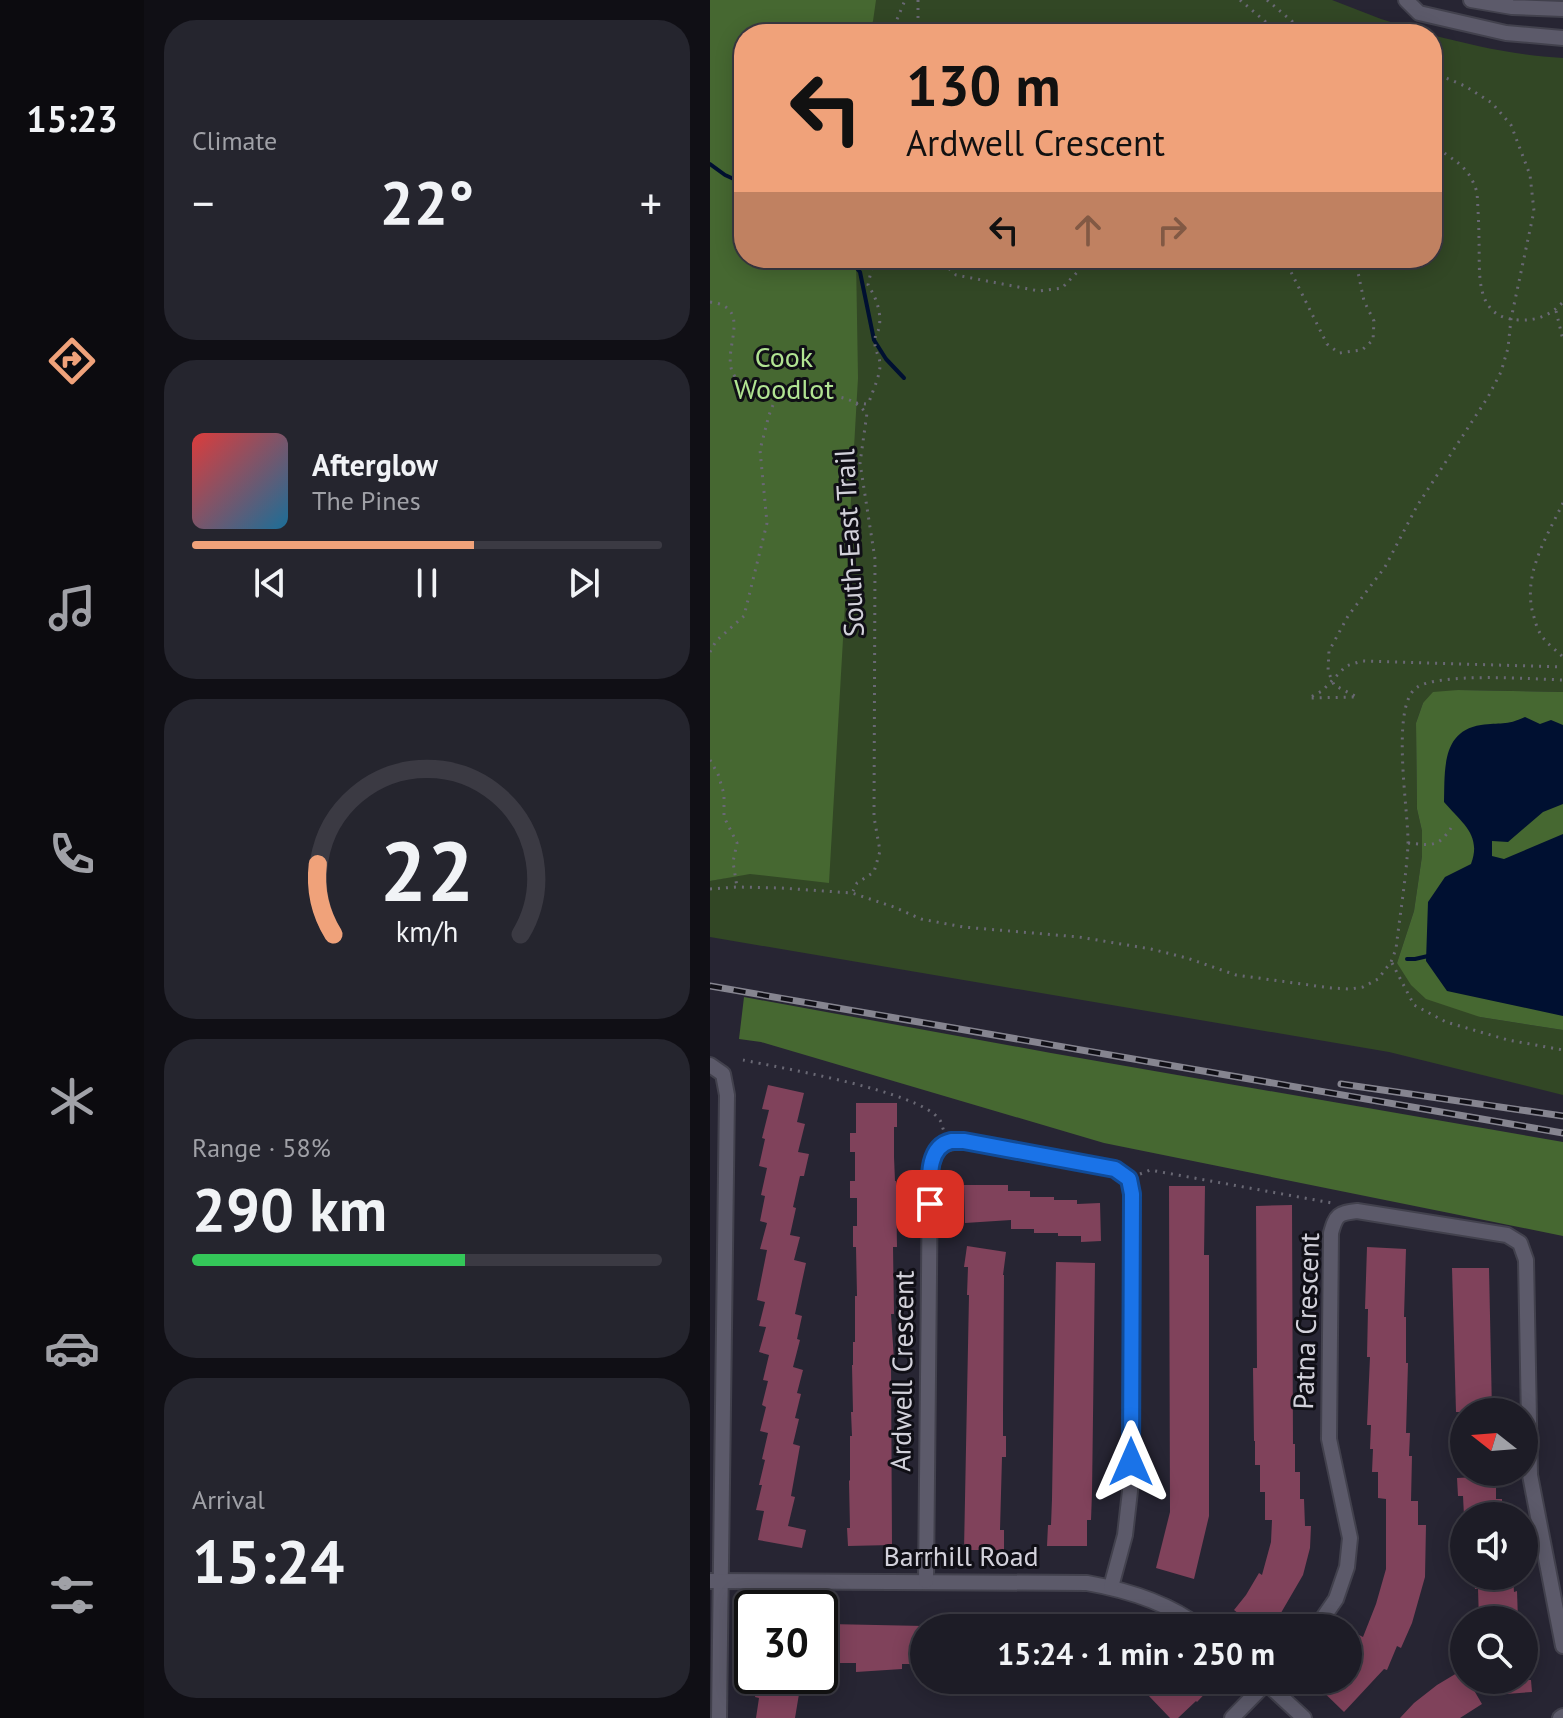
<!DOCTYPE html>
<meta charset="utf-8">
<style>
:root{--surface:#1d1c26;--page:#25252e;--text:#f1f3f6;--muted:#a0a1a7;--line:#3b3a43;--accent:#f0a27a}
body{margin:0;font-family:"PT Sans",sans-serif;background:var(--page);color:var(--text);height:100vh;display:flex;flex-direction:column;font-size:30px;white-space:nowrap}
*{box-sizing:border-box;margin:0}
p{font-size:26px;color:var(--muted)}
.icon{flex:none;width:44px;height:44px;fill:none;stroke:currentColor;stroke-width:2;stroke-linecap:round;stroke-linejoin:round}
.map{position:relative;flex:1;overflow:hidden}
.details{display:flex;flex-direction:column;gap:20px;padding:20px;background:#100f15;width:566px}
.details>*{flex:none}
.banner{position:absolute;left:24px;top:24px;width:708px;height:244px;border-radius:32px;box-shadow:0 4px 20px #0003,0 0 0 2px var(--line);background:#f0a27a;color:#111;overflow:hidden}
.needle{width:52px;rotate:287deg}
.controls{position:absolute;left:740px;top:1398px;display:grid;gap:16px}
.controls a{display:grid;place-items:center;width:88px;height:88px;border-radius:50%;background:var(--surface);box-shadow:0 4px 20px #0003,0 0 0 2px var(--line);font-size:40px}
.speed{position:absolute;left:24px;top:1590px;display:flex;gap:16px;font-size:40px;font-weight:700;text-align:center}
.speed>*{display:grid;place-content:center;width:104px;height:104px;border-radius:50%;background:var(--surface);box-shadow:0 4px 20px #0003,0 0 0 2px var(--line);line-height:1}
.speed .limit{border:4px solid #111;border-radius:12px;background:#fff;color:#111}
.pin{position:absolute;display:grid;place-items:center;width:68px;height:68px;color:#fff;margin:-34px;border-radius:16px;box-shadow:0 4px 12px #0006}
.me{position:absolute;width:88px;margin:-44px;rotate:0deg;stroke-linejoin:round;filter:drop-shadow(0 0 6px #0008)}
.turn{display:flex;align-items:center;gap:28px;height:168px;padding:0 40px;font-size:36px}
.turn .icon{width:104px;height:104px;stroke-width:2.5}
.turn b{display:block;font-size:56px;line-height:68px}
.lanes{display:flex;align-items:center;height:76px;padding:0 40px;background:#0003;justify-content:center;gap:40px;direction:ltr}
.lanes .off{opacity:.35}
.big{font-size:60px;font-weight:600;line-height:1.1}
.details .widget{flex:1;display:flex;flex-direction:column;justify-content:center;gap:12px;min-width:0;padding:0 28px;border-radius:32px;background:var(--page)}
.details .dial{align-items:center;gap:0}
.dial svg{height:208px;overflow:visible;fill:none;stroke:var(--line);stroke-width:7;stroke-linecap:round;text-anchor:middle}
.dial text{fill:var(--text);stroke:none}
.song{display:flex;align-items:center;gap:24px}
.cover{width:96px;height:96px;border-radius:12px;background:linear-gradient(135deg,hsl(0 70% 55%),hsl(200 70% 35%))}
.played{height:8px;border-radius:4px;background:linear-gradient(90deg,var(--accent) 60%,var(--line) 60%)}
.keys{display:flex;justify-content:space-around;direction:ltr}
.heat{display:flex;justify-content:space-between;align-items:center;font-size:44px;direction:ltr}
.charge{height:12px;border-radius:6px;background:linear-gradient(90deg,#34c759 58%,var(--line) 0)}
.trip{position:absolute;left:200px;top:1614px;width:452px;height:80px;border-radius:40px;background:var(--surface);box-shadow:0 4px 20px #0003,0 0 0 2px var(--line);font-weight:600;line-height:80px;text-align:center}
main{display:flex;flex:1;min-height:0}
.dock{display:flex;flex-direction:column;width:144px;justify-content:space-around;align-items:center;background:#0c0b0f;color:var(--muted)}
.dock .icon{width:56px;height:56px}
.dock .current{color:var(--accent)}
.dock b{font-size:36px;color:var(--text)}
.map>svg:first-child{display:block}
.green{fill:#324725}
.forest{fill:#466831}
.water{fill:#001031}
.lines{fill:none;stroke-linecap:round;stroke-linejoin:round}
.stream{stroke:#001031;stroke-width:4}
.building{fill:#80425b}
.minor-casing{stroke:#42414d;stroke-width:18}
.path{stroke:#696874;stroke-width:3;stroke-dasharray:2 6;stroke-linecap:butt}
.minor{stroke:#5c5a6a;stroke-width:14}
.rail-casing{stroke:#868590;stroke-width:7}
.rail{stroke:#100f16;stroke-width:4;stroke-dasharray:12;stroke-linecap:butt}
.route-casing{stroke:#114b97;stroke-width:20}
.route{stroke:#1a73e8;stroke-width:14}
.labels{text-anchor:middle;stroke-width:6;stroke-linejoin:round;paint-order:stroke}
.park-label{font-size:28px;fill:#b1e492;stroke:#100f16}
.street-label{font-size:28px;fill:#d2d1da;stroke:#100f16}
</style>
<main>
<nav class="dock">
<b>15:23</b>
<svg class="icon current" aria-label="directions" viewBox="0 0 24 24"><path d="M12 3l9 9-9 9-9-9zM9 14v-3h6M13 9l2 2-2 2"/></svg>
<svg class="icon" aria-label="music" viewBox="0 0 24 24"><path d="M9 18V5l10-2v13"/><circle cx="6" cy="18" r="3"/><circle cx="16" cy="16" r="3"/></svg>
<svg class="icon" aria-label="phone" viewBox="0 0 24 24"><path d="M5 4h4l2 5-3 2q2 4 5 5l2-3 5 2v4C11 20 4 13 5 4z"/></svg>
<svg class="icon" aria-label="climate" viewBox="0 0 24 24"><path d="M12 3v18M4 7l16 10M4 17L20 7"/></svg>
<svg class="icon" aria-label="car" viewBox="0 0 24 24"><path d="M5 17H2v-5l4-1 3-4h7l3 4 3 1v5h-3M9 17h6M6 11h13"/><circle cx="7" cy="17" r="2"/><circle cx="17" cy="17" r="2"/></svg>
<svg class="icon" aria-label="filters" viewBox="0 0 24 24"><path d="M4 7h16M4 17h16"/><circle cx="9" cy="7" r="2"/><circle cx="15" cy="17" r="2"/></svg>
</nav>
<section class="details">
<div class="widget"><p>Climate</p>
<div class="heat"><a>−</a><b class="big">22°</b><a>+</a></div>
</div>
<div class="widget">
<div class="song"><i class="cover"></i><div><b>Afterglow</b><p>The Pines</p></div></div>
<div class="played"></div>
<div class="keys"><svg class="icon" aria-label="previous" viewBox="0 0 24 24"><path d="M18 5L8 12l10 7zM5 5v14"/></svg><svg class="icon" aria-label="pause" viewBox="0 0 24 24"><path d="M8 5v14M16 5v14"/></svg><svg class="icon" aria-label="next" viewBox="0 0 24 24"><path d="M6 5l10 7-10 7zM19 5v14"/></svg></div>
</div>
<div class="widget dial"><svg viewBox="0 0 100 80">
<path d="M14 69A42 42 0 1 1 86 69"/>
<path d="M14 69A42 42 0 0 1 8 42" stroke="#f0a27a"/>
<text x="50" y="56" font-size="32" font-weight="700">22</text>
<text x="50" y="72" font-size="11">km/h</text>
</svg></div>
<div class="widget"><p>Range · 58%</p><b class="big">290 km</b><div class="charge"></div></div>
<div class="widget"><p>Arrival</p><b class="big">15:24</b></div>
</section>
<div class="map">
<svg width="853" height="1718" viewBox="0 0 853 1718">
<rect width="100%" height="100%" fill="#272533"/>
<path class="green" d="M 0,0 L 622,0 L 671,19 L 719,34 L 34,34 L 34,258 L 722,258 L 722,35 C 766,46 808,56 853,58 L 853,692 L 748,690 L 713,703 L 706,723 L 707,809 L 712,831 L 712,856 L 704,911 L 687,963 L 770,1017 L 853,1030 L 853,1095 L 679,1052 L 0,937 L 0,881 L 15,878 Z"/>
<g class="forest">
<path d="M 0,0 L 166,0 L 163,21 L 158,34 L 34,34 L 34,258 L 146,258 L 148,378 L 119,883 L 40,874 L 0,881 Z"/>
<path d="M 748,690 L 853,692 L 853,1030 L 770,1017 L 716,999 L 701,985 L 687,963 L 704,911 L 712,856 L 712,831 L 707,809 L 706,723 L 713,703 L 723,692 Z"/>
<path d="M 34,997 L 341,1053 L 853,1142 L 853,1236 L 394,1143 L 51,1042 L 29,1039 Z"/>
</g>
<path class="water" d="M 815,717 L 830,724 L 841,720 L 853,725 L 853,804 L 833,812 L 798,842 L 782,841 L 782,856 L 794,859 L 853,834 L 853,1016 L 737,991 L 716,961 L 718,902 L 735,877 L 761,864 C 772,835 752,823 734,802 C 735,771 731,731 771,725 C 790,722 796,726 815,717 Z"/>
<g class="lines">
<g class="stream">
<path d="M 0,164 L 15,175 L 26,180"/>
<path d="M 138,258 L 150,272 L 164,340 L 176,359 L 194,378"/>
<path d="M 697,959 L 705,959 L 718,956"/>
</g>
</g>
<g class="building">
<path d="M 58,1085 L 94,1093 L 87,1122 L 95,1124 L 88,1152 L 99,1154 L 94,1176 L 90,1176 L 83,1207 L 86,1208 L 80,1235 L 90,1237 L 84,1260 L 96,1263 L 85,1314 L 92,1316 L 87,1339 L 90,1340 L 83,1367 L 93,1370 L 87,1393 L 91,1394 L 85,1418 L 89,1419 L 83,1444 L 90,1446 L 81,1496 L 85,1497 L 78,1526 L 96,1530 L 92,1548 L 48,1540 L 54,1511 L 46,1510 L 52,1485 L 49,1485 L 55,1460 L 52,1459 L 58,1433 L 50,1431 L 56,1407 L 52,1405 L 58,1381 L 53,1380 L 59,1355 L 49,1352 L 56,1327 L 49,1326 L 55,1302 L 47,1300 L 57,1250 L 50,1249 L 57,1223 L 50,1221 L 55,1196 L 51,1195 L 57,1168 L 49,1166 L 55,1139 L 52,1138 L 59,1110 L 52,1109 Z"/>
<path d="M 146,1103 L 187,1103 L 187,1127 L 184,1127 L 184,1157 L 185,1181 L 186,1181 L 187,1247 L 183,1247 L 184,1314 L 181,1314 L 184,1360 L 181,1360 L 182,1545 L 138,1546 L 137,1528 L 140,1528 L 139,1481 L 140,1480 L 140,1436 L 142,1436 L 141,1412 L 143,1412 L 142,1365 L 143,1365 L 143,1342 L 145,1342 L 145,1296 L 147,1296 L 146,1247 L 143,1247 L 143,1226 L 147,1226 L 147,1198 L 140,1198 L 140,1181 L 145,1181 L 145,1152 L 140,1152 L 140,1133 L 146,1133 Z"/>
<path d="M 254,1185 L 298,1185 L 298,1191 L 320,1191 L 320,1197 L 344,1197 L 344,1200 L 367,1200 L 367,1204 L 390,1203 L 391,1241 L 371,1242 L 371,1236 L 348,1236 L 348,1233 L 324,1233 L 324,1229 L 301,1229 L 301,1220 L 255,1223 Z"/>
<path d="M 459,1186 L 495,1186 L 494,1255 L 499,1255 L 499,1516 L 484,1579 L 446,1568 L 460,1512 Z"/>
<path d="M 582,1205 L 583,1444 L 585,1444 L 585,1472 L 590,1472 L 590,1499 L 594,1499 L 595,1526 L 601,1526 L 600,1548 L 593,1575 L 568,1618 L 560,1628 L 547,1628 L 524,1610 L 536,1595 L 549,1573 L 552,1575 L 561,1542 L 562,1520 L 555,1520 L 555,1492 L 550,1492 L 550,1465 L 545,1465 L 545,1441 L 544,1441 L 543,1368 L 547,1368 L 546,1206 Z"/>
<path d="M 257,1246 L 296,1252 L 293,1275 L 294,1275 L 293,1411 L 293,1436 L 296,1436 L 296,1457 L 292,1457 L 290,1530 L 294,1530 L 294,1550 L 254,1550 L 259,1295 L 257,1295 L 258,1267 L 254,1267 Z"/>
<path d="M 657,1247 L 696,1249 L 694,1317 L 696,1317 L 696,1363 L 698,1363 L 696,1433 L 700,1433 L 699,1456 L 702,1456 L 701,1501 L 708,1501 L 708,1525 L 716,1525 L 715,1577 L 702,1623 L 691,1648 L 687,1646 L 677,1670 L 674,1669 L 634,1712 L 601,1680 L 638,1680 L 638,1660 L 649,1635 L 653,1637 L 666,1604 L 676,1569 L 676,1499 L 668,1498 L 668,1472 L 662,1472 L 663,1449 L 660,1449 L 661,1425 L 657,1425 L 660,1357 L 657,1357 L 658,1309 L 655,1309 Z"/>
<path d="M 346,1262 L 385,1263 L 382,1493 L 381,1520 L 377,1520 L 377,1546 L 337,1546 L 338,1525 L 341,1525 L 342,1499 Z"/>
<path d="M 742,1268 L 779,1268 L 782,1412 L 746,1412 Z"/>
<path d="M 786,1476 L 786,1499 L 792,1499 L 792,1516 L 754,1516 L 753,1496 L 748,1496 L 747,1478 Z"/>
<path d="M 764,1576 L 803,1576 L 804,1592 L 807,1591 L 808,1620 L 769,1620 L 768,1589 L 765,1589 Z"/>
<path d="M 119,1624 L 214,1626 L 214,1664 L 192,1664 L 192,1669 L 146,1672 L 146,1663 L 119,1663 Z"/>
<path d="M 752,1670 L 754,1680 L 758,1680 L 772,1704 L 750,1718 L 690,1718 L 704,1703 L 727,1685 Z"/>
<path d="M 49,1676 L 87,1676 L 86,1681 L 91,1682 L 85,1718 L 46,1718 L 49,1698 L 45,1697 Z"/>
<path d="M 453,1680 L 495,1680 L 502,1686 L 487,1702 L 486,1701 L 468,1718 L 460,1718 L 438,1695 Z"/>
<path d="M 782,1680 L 821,1680 L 822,1692 L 783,1695 Z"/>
</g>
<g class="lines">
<g class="minor-casing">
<g id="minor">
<path d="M 696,0 L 709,13 L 796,33 L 853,38"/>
<path d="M 761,0 L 802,7 L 853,9"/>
<path d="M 0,1065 L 13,1074 L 17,1095 L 9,1718"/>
<path d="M 0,1581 L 377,1583 C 417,1590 459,1603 491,1628"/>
<path d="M 216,1581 L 220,1173 C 225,1149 228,1142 254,1141 L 405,1169 L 419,1179 L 422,1194 L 420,1491 L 415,1535 L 401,1587"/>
<path d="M 606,1628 L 626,1599 L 637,1567 L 640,1538 L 619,1439 L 621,1233 C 626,1215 628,1213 647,1211 L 797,1235 L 810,1243 L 816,1260 L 820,1475 L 853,1646"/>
<path d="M 553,1680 L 594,1718"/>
<path d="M 522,1718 L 559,1680"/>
<path d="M 850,1718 L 853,1716"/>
</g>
</g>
<g class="path">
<path d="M 208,0 L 208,34"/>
<path d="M 530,0 L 570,34"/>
<path d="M 557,0 L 597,34"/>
<path d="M 181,34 L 195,0"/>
<path d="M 722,72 L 755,86 L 782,103 L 801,125 L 820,175 L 824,211 L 801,319 L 798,348 L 791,372 L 778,397 L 707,506 L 675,567 L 638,616 L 619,651 L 618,671 L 624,685 L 647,697 L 599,698 L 612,691 L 636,666 L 652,661 L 853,667"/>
<path d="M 722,143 C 744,163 757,162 767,192 C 768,209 769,226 769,242 C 770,275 764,318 809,320 C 827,321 841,315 853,302"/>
<path d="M 227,258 L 246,275 L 329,291 L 352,288 L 381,258"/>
<path d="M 574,258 L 617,344 L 629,353 L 652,350 L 663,340 L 664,321 L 654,301 L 645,258"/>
<path d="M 0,302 C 51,308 0,362 31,382 C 38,385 48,386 56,387 C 68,390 81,392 93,394 C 110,395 134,394 148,405 C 151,407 154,411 157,413 L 150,463 L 165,559 L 164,817 L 170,851 L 164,872 L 147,883 L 143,891"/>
<path d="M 846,311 L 853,340"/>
<path d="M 146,403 L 156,404 L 159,402 C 163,390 170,376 170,365 C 170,355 164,352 165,340 C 166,329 166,338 169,328 C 172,313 166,297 158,285 L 164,258"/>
<path d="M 853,503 C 836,538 811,577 824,617 C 826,625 829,634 835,640 C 840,646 847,651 853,657"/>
<path d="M 0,652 L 6,641 L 34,616 L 57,523 L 50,450 L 59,415 L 65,400 L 64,389"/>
<path d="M 0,760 L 8,774 L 14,794 L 14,817 L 27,843 L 23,862 L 27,887"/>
<path d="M 698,843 C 721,845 728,848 741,828"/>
<path d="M 0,889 L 27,887 L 71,888 L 142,893 L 184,907 L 211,919 L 253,927 L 369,937 L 441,949 L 477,958 L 526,975 L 621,988 L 640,989 L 653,987 L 668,979 L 681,962 L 686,949 C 690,914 696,879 698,845 C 699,813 680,708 706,688 C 727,672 824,679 853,680"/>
<path d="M 682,963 L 704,1005 L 736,1022 L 798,1040 L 853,1050"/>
<path d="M 33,1060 C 71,1068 208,1091 229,1119 C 232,1122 232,1127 234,1131"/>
<path d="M 430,1174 L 440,1170 L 622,1203"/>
</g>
<use href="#minor" class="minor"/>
<g class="rail-casing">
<g id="rail">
<path d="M 0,986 L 853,1133"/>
<path d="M 631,1084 L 853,1116"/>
</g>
</g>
<use href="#rail" class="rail"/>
</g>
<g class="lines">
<g class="route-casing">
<path id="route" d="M 220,1204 C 220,1184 215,1147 241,1141 C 245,1141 250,1141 254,1141 L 405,1169 L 419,1179 L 422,1194 L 421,1462"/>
</g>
<use href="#route" class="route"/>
</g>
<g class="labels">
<g class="park-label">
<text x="74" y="367">Cook<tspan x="74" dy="32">Woodlot</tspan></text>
</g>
<g class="street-label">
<text transform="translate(139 543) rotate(-93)" y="10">South-East Trail</text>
<text transform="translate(596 1321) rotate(-88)" y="10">Patna Crescent</text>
<text transform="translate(192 1371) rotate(-89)" y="10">Ardwell Crescent</text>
<text x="251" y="1566">Barrhill Road</text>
</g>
</g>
</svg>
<div class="controls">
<a><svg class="needle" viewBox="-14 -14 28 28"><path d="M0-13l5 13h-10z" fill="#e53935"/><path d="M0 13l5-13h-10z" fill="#a0a1a7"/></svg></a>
<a><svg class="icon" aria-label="sound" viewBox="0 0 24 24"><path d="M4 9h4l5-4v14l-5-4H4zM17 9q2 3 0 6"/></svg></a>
<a><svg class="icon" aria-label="search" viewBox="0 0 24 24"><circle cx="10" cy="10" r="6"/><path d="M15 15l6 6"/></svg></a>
</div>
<div class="speed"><div class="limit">30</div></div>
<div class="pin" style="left:220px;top:1204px;background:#d93025"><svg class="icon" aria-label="arrive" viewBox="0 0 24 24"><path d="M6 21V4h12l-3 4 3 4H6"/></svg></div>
<svg class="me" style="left:421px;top:1462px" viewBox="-20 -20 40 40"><path d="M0-17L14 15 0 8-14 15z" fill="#1a73e8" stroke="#fff" stroke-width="4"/></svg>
<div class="trip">15:24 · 1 min · 250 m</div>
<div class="banner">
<div class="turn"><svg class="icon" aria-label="left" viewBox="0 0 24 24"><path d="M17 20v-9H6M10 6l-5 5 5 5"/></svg><div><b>130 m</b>Ardwell Crescent</div></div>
<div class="lanes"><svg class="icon" aria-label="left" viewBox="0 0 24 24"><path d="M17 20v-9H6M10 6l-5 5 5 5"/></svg><svg class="icon off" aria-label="ahead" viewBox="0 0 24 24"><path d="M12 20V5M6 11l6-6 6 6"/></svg><svg class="icon off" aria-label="right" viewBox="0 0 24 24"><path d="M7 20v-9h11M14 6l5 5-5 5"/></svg></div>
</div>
</div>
</main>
